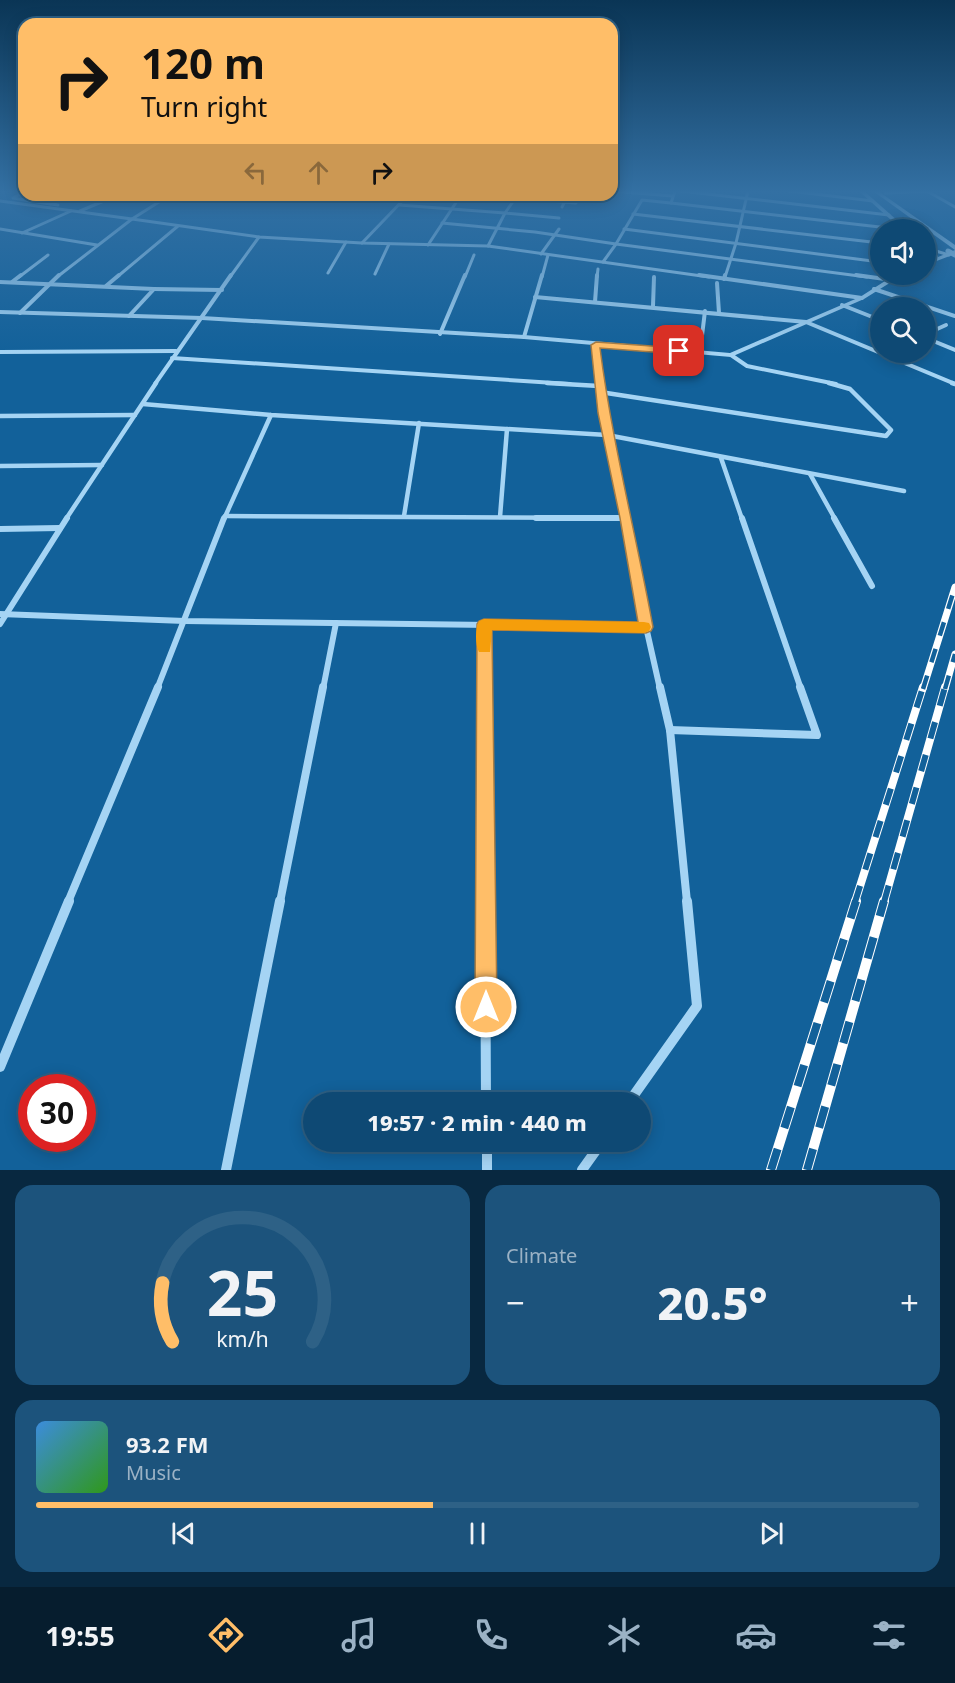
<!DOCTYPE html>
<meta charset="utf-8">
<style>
:root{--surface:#0e4974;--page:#1c537c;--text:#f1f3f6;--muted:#9bb2c5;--line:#2e6186;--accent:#ffbe68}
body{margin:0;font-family:"Noto Sans",sans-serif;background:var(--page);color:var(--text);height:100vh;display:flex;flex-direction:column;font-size:22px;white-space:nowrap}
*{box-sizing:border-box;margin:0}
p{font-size:20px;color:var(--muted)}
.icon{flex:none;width:33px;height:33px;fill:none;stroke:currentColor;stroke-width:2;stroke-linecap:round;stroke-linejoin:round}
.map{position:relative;height:1170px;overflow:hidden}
.side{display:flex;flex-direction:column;gap:15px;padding:15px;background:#082840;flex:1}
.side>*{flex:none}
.banner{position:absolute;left:18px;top:18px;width:600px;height:183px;border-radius:18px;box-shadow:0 3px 15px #0003,0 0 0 2px var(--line);background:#ffbe68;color:#111;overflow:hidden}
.fabs{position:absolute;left:870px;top:219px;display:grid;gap:12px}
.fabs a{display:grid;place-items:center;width:66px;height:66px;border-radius:50%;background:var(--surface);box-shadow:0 3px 15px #0003,0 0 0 2px var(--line);font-size:30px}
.speed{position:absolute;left:18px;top:1074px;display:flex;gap:12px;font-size:30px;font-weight:700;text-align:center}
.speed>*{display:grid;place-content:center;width:78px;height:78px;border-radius:50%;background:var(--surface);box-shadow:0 3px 15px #0003,0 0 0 2px var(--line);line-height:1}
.speed .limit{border:9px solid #d22;background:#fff;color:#111}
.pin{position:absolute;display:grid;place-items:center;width:51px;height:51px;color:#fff;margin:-26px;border-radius:12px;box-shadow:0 3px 9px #0006}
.me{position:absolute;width:66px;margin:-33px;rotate:0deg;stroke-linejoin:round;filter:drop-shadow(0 0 4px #0008)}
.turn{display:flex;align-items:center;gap:21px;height:126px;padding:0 24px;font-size:27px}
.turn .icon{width:78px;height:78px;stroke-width:2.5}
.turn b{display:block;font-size:42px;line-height:51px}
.lanes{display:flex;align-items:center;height:57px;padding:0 24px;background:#0003;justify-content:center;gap:30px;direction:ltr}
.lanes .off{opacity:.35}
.big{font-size:45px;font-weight:800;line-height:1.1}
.side .widget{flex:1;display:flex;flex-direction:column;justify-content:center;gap:9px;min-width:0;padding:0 21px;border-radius:18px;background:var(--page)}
.side .dial{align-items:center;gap:0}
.dial svg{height:156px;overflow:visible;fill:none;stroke:var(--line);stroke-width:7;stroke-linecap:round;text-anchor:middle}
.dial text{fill:var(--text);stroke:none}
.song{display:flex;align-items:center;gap:18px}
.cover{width:72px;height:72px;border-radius:9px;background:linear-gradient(135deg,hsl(210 70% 55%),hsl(110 70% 35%))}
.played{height:6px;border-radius:3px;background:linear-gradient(90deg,var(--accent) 45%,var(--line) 45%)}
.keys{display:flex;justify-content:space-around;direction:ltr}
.heat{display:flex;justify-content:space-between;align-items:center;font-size:33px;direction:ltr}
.side .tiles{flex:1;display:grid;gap:15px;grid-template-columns:1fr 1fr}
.widget:last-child{grid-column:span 2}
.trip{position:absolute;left:303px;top:1092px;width:348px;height:60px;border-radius:30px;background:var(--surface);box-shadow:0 3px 15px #0003,0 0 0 2px var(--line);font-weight:800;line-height:60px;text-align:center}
.tab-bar{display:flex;height:96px;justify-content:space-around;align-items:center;background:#061d2e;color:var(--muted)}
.tab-bar .icon{width:42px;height:42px}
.tab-bar .on{color:var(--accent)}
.tab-bar b{font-size:27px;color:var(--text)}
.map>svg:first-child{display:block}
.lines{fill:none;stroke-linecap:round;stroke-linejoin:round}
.minor-far5{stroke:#a5d4f4;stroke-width:3}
.minor-far4{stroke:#a5d4f4;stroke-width:4}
.minor-far3{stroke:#a5d4f4;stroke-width:4.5}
.minor-far2{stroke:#a5d4f4;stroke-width:6}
.minor-far1{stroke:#a5d4f4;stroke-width:8}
.minor{stroke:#a5d4f4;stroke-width:10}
.tertiary{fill:#a5d4f4;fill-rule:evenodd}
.rail-far2-casing{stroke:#fff;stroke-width:7}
.rail-far1-casing{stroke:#fff;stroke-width:8}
.rail-casing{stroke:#fff;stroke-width:10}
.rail-far2{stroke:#12619a;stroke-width:4.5;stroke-dasharray:14;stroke-linecap:butt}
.rail-far1{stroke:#12619a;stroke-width:6;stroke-dasharray:17;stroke-linecap:butt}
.rail{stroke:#12619a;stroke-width:8;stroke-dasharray:22;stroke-linecap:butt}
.tertiary-bridge{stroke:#a5d4f4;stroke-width:5}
.route{fill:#ffbe68;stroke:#a67c44;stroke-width:1.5}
.slow{fill:#f59e0b}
</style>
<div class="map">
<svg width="955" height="1170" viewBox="0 0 955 1170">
<rect width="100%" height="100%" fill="#12619a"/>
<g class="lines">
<g class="minor-far5">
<path d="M 612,191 L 673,196"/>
<path d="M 681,191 L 889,215"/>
<path d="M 790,191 L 873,201"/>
<path d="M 927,191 L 955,207"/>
<path d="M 24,192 L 13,198 L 50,204"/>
<path d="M 885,193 L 930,191"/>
<path d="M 465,195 L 576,203"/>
<path d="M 517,196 L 505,213 L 559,218"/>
<path d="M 0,201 L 132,219 L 170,195"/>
<path d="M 671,203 L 906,230"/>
<path d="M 58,205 L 51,204 L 72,195"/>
<path d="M 399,205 L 505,213 L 488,246"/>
<path d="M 562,207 L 568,195"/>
<path d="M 80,211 L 118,195"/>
<path d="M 633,214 L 880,243"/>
<path d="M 442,223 L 535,232 L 616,244 L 642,200 L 671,203 L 675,191"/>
<path d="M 0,229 L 97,245"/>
<path d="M 624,229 L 880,262"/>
<path d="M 22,233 L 71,211"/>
<path d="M 362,243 L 408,195"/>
<path d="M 428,245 L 461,195"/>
<path d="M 926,248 L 949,255"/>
<path d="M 541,254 L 559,229"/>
<path d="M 603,262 L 616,244 L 867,277"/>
<path d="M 328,273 L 346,242"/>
<path d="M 375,274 L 389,244"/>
<path d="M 19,277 L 48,255"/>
<path d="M 57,277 L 132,219 L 259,237 L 362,243 L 488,246 L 709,277"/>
<path d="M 117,277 L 178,226"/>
<path d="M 230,277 L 259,237"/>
<path d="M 465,277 L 474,255"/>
<path d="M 542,277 L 548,255"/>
<path d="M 597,277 L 598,269"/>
<path d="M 725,277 L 736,243 L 748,191"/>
</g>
<g class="minor-far4">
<path d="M 699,275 L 862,298"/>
<path d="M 856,275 L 892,280"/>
<path d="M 724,279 L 725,275"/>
<path d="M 0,282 L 154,289 L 129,316"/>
<path d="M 12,282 L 21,275"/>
<path d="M 717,283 L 719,313"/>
<path d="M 106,286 L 119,275"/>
<path d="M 154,289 L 222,290"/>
<path d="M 874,289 L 955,316"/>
<path d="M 535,297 L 806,322 L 955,384"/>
<path d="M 595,302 L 597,275"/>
<path d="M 842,305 L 880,320"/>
<path d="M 653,306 L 654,277"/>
<path d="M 20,313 L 59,275"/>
<path d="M 440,334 L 465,275"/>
<path d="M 926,334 L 946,325"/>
<path d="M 524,337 L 542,275"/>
<path d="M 926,338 L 955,350"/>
<path d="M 596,345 L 599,384"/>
<path d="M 0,352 L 176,351"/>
<path d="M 700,352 L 705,311"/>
<path d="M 731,355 L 747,366 L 836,384"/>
<path d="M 172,358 L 570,384"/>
<path d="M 155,384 L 231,275"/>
</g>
<g class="minor-far3">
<path d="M 547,383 L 599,386"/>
<path d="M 599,383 L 607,435 L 626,519"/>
<path d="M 952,383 L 955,384"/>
<path d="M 600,392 L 886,436 L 891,430 L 850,389 L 829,383"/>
<path d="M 143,404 L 271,415 L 607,435 L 904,491"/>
<path d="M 0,416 L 135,415"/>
<path d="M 721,458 L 742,519"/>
<path d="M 0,466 L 102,465"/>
<path d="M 810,474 L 835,519"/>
<path d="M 225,516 L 626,518"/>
<path d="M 404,516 L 419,423"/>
<path d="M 500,517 L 507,429"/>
<path d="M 66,519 L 156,383"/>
<path d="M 224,519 L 271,415"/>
</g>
<g class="minor-far2">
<path d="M 536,518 L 626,518"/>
<path d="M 626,518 L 646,627 L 660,689"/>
<path d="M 742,518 L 801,689"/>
<path d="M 834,518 L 872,586"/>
<path d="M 0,529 L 60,528"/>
<path d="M 0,614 L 185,621 L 646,627"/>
<path d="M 0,624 L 67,518"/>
<path d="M 484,624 L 484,689"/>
<path d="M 157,689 L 224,518"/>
<path d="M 323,689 L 336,623"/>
</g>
<g class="minor-far1">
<path d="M 484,687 L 485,902"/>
<path d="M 660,687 L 670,730 L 687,902"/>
<path d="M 670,730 L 817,735 L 800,687"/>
<path d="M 68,902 L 158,687"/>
<path d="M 280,902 L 323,687"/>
</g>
<g class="minor">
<path d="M 485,901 L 486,1102"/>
<path d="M 0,1067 L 69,901"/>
<path d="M 629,1102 L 697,1006 L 687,901"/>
<path d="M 487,1142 L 487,1170"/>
<path d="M 226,1170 L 280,901"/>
<path d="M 582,1170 L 602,1142"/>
</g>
<g class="tertiary">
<path d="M 859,191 L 864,191 L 908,230 L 902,230 Z"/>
<path d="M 873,191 L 878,191 L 955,245 L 955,250 Z"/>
<path d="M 926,243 L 937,253 L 938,257 L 955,250 L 955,254 L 926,265 L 926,261 L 932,259 L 932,254 L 926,248 Z"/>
<path d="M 896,274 L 904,274 L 864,299 L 731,357 L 524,339 L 202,320 L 0,314 L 0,310 L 202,316 L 524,335 L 730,353 L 860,297 Z"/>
</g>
<g class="rail-far2-casing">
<g id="rail-far2">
<path d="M 923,689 L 955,587"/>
<path d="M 945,689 L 955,654"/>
</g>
</g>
<g class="rail-far1-casing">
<g id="rail-far1">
<path d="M 855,902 L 923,687"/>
<path d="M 884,902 L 945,687"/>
</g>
</g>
<g class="rail-casing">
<g id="rail">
<path d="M 771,1170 L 856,901"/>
<path d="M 807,1170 L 884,901"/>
</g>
</g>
<use href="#rail-far2" class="rail-far2"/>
<use href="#rail-far1" class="rail-far1"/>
<use href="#rail" class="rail"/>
<path class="tertiary-bridge" d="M 948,251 L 955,255"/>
</g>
<linearGradient id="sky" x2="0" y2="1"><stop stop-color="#0a3555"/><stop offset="0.54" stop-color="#3370a3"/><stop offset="1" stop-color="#3370a3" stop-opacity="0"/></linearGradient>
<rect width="955" height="355" fill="url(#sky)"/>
<path class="route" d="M 596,342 L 679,348 L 684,351 L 679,354 L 600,348 C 612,442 636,534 653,627 L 651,631 L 646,633 L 492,630 L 497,1007 L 494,1015 L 486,1018 L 478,1015 L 475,1007 L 477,624 L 479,621 L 484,619 L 638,622 L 620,518 L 598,413 L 591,345 Z"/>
<path class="slow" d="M 484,619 L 644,622 L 649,623 L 651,627 L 649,631 L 644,633 L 492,630 L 490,652 L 479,652 C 475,645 475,628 479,621 Z"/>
</svg>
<div class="fabs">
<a><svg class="icon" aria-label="sound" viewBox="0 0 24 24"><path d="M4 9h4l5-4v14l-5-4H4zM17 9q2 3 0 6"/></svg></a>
<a><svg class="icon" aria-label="search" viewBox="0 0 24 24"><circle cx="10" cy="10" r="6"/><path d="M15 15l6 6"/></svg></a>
</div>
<div class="speed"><div class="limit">30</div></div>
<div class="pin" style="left:679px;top:351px;background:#d93025"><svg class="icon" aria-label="arrive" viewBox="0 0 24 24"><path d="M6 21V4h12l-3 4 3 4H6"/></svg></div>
<svg class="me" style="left:486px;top:1007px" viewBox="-20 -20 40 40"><circle r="17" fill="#ffbe68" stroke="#fff" stroke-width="3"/><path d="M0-11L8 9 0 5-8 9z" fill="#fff"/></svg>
<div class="trip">19:57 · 2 min · 440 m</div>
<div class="banner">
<div class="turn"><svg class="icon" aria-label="right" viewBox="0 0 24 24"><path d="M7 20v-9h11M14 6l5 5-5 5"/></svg><div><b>120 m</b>Turn right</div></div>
<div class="lanes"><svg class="icon off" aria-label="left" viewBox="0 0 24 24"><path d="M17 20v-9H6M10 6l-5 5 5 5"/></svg><svg class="icon off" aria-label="ahead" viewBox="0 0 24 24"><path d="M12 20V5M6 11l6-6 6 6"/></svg><svg class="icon" aria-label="right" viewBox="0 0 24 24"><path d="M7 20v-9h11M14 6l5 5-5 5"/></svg></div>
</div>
</div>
<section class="side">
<div class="tiles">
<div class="widget dial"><svg viewBox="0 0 100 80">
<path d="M14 69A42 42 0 1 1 86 69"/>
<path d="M14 69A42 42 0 0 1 9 39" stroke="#ffbe68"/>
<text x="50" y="56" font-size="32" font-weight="700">25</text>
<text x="50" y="72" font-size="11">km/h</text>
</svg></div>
<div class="widget"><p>Climate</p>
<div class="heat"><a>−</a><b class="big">20.5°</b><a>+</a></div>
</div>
<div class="widget">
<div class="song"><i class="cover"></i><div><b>93.2 FM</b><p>Music</p></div></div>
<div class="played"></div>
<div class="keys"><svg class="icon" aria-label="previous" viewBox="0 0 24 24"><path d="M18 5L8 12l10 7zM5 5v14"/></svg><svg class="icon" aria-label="pause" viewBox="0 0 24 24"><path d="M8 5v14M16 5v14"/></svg><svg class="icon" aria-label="next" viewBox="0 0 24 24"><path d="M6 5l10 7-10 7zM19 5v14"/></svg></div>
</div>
</div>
</section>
<nav class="tab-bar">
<b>19:55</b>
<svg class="icon on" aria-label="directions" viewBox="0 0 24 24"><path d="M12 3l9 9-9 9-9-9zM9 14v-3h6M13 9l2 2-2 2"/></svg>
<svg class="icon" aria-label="music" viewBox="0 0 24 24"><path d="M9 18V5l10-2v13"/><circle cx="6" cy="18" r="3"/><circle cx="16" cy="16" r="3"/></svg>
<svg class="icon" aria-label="phone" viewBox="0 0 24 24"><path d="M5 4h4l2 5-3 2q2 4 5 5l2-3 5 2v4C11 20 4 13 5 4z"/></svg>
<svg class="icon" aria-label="climate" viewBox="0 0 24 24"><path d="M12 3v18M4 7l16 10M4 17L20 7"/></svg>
<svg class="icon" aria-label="car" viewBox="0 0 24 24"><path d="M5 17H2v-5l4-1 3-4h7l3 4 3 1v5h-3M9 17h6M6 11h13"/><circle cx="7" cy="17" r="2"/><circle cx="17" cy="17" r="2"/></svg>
<svg class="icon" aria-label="filters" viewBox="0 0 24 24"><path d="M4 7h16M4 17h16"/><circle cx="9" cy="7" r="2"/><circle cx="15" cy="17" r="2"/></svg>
</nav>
